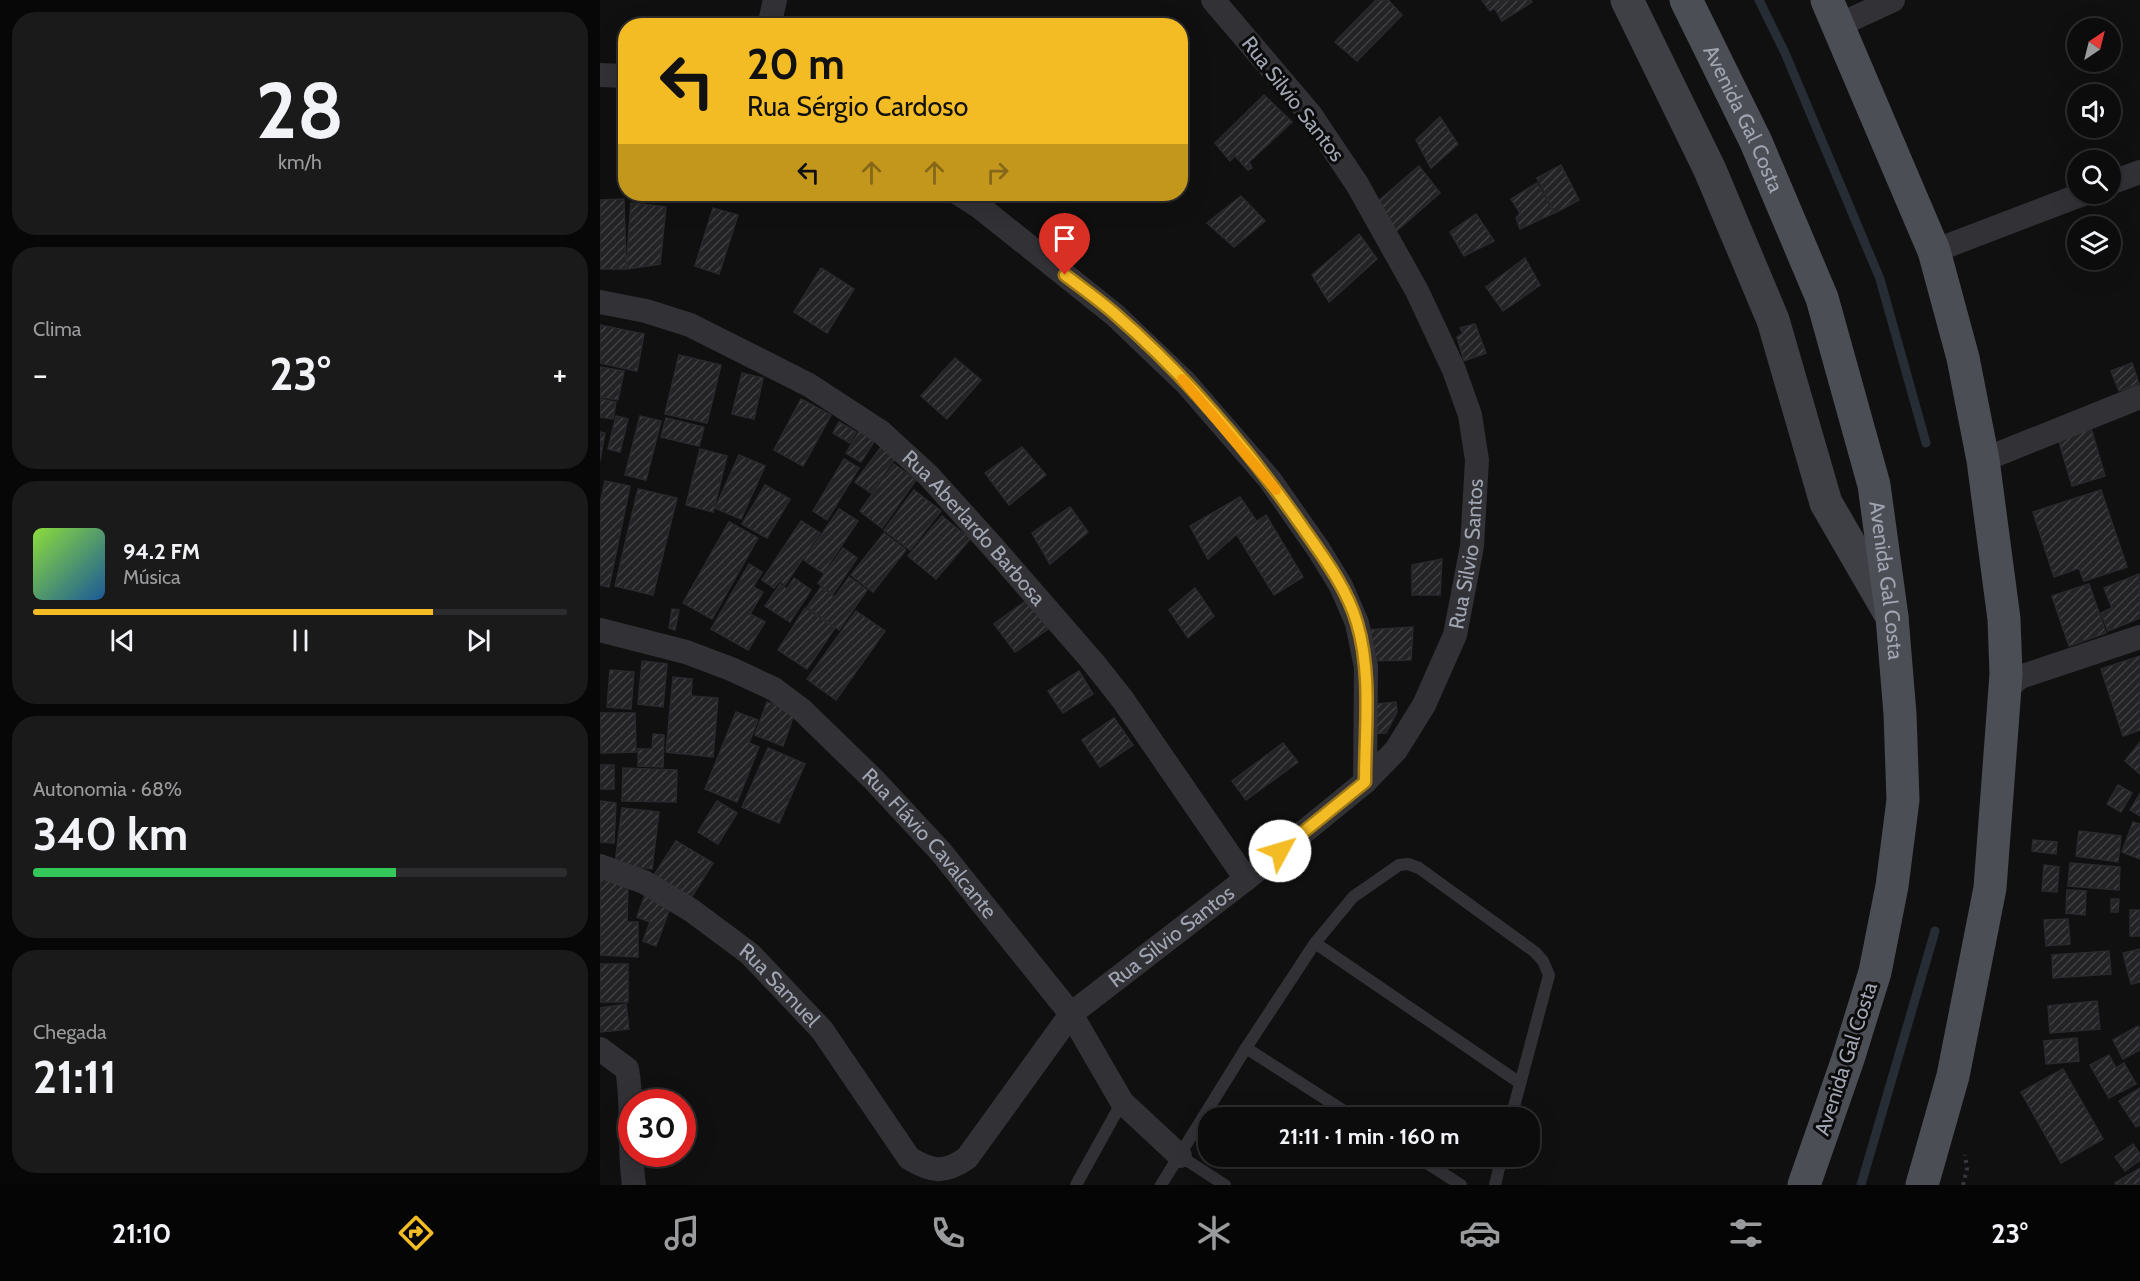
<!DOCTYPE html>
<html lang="pt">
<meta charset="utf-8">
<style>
:root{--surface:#0c0c0d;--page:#1a1a1b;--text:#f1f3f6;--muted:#9a9b9d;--line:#2c2c2e;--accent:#f4bc24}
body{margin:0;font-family:Cabin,sans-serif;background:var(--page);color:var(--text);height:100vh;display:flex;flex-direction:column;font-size:22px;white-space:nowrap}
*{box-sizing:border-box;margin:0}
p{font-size:20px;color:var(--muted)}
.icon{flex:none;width:33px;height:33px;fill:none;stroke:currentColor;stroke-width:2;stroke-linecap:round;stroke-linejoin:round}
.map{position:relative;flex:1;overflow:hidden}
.panel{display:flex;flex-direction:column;gap:12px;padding:12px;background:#070707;width:600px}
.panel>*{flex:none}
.banner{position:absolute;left:18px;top:18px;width:570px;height:183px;border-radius:24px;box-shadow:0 6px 24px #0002,0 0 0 2px var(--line);background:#f4bc24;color:#111;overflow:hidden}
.needle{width:39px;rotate:35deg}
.buttons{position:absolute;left:1467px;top:18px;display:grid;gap:12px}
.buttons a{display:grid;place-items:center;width:54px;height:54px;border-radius:50%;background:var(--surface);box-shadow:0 6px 24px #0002,0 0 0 2px var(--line);font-size:30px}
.speed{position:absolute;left:18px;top:1089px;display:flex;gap:12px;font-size:30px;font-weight:700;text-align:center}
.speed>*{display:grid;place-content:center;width:78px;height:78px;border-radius:50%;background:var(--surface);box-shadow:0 6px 24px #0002,0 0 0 2px var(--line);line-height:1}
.speed .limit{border:9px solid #d22;background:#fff;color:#111}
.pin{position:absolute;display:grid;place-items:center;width:51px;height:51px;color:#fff;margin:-62px -26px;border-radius:50% 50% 50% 0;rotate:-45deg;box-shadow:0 0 6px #0007}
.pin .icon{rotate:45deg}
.me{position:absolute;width:66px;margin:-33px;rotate:51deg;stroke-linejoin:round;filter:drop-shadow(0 0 4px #0008)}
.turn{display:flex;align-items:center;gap:21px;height:126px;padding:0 30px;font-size:27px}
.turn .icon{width:78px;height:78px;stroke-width:2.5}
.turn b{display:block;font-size:42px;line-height:51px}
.lanes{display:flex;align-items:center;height:57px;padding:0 30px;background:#0003;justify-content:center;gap:30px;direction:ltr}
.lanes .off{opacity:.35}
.big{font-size:45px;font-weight:700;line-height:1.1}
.panel .tile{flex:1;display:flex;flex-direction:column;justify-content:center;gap:9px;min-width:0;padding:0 21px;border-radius:24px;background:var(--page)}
.panel .dial{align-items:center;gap:0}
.dial b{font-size:78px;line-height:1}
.song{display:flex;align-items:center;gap:18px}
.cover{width:72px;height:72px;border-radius:9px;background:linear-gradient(135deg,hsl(90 70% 55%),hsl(210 70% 35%))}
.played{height:6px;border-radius:3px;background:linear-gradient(90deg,var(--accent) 75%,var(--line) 75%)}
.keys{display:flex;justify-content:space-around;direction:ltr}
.heat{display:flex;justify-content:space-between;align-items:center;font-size:33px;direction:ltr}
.charge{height:9px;border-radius:4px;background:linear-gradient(90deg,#34c759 68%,var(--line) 0)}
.trip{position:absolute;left:598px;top:1107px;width:342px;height:60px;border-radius:24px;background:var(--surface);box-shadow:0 6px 24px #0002,0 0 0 2px var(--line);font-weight:700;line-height:60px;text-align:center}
.tab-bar{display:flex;height:96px;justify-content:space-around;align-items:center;background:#050505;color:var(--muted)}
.tab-bar .icon{width:42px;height:42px}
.tab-bar .on{color:var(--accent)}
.tab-bar b{font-size:27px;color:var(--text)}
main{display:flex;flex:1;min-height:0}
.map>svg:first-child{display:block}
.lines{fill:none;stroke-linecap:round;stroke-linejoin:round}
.stream{stroke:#262d34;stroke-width:9}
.building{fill:url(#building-hatch);stroke:#2a292d;stroke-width:1.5}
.path{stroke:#37383d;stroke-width:4;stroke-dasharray:3 4.5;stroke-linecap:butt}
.lane{stroke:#313136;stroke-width:12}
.street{stroke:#313136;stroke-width:24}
.secondary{stroke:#3f4046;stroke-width:33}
.primary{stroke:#4c4e55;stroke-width:33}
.route-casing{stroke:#9f7a17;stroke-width:15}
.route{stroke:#f4bc24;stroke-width:10}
.slow{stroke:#f59e0b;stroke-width:10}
.labels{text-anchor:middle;stroke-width:6;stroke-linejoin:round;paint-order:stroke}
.street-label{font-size:21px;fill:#a0a5b2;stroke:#0b0b0c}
</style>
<main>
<section class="panel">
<div class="tile dial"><b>28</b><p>km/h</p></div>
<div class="tile"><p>Clima</p>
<div class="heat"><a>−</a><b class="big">23°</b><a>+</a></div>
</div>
<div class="tile">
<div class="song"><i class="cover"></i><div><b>94.2 FM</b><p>Música</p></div></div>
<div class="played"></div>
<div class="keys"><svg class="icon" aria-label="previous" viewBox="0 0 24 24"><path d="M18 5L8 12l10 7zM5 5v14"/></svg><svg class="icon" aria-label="pause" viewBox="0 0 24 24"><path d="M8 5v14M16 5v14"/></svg><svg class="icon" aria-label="next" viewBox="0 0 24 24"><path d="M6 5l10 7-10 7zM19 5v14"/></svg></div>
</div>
<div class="tile"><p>Autonomia · 68%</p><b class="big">340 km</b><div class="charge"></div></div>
<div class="tile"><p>Chegada</p><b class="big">21:11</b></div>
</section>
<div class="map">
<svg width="1540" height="1185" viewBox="0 0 1540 1185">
<defs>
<pattern id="building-hatch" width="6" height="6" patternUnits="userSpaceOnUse" patternTransform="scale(1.5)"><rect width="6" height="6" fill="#232225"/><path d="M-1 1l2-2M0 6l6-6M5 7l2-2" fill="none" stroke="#403f42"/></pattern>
</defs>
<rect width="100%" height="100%" fill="#101011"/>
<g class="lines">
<g class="stream">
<path d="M 1159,0 L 1185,53 L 1280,279 L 1326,443"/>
<path d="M 1261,1185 L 1335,931"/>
</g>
</g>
<g class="building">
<path d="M 776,0 L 788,0 L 802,15 L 757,61 L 735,42 Z"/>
<path d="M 882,0 L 906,0 L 890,11 Z"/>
<path d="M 908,0 L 931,0 L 932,2 L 902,21 L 895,9 Z"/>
<path d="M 664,95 L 692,122 L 649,162 L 652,168 L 648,170 L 635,156 L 630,161 L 615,143 Z"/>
<path d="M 840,117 L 858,144 L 831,168 L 816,140 Z"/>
<path d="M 961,165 L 979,200 L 955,213 L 937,178 Z"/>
<path d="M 819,166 L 840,193 L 793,234 L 776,203 Z"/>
<path d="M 937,183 L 954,213 L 920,229 L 916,218 L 920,213 L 911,199 Z"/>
<path d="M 641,196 L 665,221 L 634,247 L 607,223 Z"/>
<path d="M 24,199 L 26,269 L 0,269 L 0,200 Z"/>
<path d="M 31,203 L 66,207 L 60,264 L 26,269 Z"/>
<path d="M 113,208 L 138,215 L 119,274 L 95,266 Z"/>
<path d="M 876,214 L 894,241 L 864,256 L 850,232 Z"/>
<path d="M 759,234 L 777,259 L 729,302 L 712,275 Z"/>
<path d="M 925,258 L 940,285 L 903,311 L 886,287 Z"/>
<path d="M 221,268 L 254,289 L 227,333 L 194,312 Z"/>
<path d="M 875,324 L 886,353 L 864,361 L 857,337 L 863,333 L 860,328 Z"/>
<path d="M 0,325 L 44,334 L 37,371 L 0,363 Z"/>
<path d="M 79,355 L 121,365 L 107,423 L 65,414 Z"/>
<path d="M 355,358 L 381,380 L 347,419 L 321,396 Z"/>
<path d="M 1532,363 L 1539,384 L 1519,391 L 1511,371 Z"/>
<path d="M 0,367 L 24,371 L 18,400 L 0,397 Z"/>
<path d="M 142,373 L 163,378 L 154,419 L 132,414 Z"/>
<path d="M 0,399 L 16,402 L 13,419 L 0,417 Z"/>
<path d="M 201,399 L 231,415 L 203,466 L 174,450 Z"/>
<path d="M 16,416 L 28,419 L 20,452 L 8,449 Z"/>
<path d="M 40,416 L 61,421 L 46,480 L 25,475 Z"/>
<path d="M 66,418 L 104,427 L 99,446 L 61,437 Z"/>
<path d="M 239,422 L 256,432 L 250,443 L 233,433 Z"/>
<path d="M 263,425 L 279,434 L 261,462 L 246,453 Z"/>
<path d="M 1491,428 L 1505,476 L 1472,486 L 1458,438 Z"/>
<path d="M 0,432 L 5,433 L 0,461 Z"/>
<path d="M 281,447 L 296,457 L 271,493 L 255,482 Z"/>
<path d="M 422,447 L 446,475 L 409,505 L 385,473 Z"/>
<path d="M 100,449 L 127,456 L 113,512 L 86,505 Z"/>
<path d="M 139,455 L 165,466 L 141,519 L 115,508 Z"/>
<path d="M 244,459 L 259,468 L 227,520 L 213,511 Z"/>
<path d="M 294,464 L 316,480 L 282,528 L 260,511 Z"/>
<path d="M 5,481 L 30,486 L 9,587 L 0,585 L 0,504 Z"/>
<path d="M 165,485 L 190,499 L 167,538 L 142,524 Z"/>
<path d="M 38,489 L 77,498 L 53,595 L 15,586 Z"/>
<path d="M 314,490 L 341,511 L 310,550 L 284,530 Z"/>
<path d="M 1501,490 L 1527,567 L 1484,581 L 1479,568 L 1454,577 L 1433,512 Z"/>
<path d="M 640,497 L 657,522 L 637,534 L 608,559 L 590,526 Z"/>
<path d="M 470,507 L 488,532 L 450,564 L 432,533 Z"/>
<path d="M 239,509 L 258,521 L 223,573 L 204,560 Z"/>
<path d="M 666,515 L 703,577 L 674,595 L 637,535 Z"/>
<path d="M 342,516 L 370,539 L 336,579 L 308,556 Z"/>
<path d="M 201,521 L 220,533 L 185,585 L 179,581 L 174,588 L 162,580 Z"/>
<path d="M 129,522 L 158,538 L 112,619 L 83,603 Z"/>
<path d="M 284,533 L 306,550 L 273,592 L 251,575 Z"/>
<path d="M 243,548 L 257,558 L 233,594 L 218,583 Z"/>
<path d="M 842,559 L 840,595 L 812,595 L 812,565 Z"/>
<path d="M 149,564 L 162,572 L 153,587 L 163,592 L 150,614 L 165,622 L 148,650 L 111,629 Z"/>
<path d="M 1539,574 L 1540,618 L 1508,631 L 1501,613 L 1512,608 L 1504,588 Z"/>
<path d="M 249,577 L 267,590 L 239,630 L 207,607 L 221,587 L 235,597 Z"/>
<path d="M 194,578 L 211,590 L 190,622 L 165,606 L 180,584 L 187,589 Z"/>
<path d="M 1489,584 L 1506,633 L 1469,646 L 1452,596 Z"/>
<path d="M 595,588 L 614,616 L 588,638 L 569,610 Z"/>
<path d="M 427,600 L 448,629 L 415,652 L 394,624 Z"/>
<path d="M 205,608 L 235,628 L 207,669 L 178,650 Z"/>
<path d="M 72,609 L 79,610 L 75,630 L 69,628 Z"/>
<path d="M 256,611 L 285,631 L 236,700 L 207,679 Z"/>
<path d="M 813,627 L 811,660 L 766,661 L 766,630 Z"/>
<path d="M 1540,656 L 1540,730 L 1523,736 L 1501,669 Z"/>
<path d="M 42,661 L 67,664 L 63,707 L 38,704 Z"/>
<path d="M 10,670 L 34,672 L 31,709 L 7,707 Z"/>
<path d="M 479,671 L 493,694 L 463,713 L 448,691 Z"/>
<path d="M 73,677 L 92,679 L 91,696 L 118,698 L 113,757 L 66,752 Z"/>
<path d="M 167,702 L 195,712 L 183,746 L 155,735 Z"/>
<path d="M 796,702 L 797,712 L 786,733 L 767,734 L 768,705 Z"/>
<path d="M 136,712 L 158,720 L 149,743 L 159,747 L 137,802 L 105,789 Z"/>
<path d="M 0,713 L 35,713 L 36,752 L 1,753 Z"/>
<path d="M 514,718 L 533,745 L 500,767 L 482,740 Z"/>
<path d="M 53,734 L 64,735 L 63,767 L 38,766 L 38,749 L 52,749 Z"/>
<path d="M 1540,742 L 1540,774 L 1525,761 Z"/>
<path d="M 683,743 L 698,762 L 646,800 L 632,781 Z"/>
<path d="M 168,748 L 205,764 L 179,823 L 142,807 Z"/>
<rect x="0" y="765" width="14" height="24"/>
<path d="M 23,768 L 77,770 L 76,802 L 22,801 Z"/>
<path d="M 1518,785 L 1532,793 L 1521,812 L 1507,804 Z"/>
<path d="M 1540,794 L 1540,816 L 1530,810 Z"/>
<path d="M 0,801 L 16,803 L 14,843 L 0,842 Z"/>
<path d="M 117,801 L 137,813 L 118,844 L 98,832 Z"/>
<path d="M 22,808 L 59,812 L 52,869 L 15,864 Z"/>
<path d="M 1533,822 L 1540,824 L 1540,859 L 1522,852 Z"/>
<path d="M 1479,831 L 1521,836 L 1518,862 L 1476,856 Z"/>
<path d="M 1433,840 L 1457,842 L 1456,854 L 1432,851 Z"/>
<path d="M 76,841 L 113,863 L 91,898 L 54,875 Z"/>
<path d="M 1470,863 L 1520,867 L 1519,890 L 1468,886 Z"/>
<path d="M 1444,865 L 1459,867 L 1457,892 L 1442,891 Z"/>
<path d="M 0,878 L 28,879 L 27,922 L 38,922 L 38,957 L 0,955 Z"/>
<path d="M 1467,890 L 1486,891 L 1485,915 L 1466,913 Z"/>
<path d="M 46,892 L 72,902 L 56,946 L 43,941 L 50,922 L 37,917 Z"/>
<path d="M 1511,899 L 1519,899 L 1518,912 L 1511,912 Z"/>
<rect x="1530" y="910" width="10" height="26"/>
<path d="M 1468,919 L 1470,944 L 1446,946 L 1444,920 Z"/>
<path d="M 1540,949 L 1540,982 L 1531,984 L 1523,953 Z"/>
<path d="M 1509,951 L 1511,974 L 1453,978 L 1452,955 Z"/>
<rect x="0" y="964" width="28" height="38"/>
<path d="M 1497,1001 L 1500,1029 L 1450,1033 L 1448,1006 Z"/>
<path d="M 26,1004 L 29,1029 L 0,1032 L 0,1008 Z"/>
<path d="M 1538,1026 L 1540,1029 L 1540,1050 L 1523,1059 L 1513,1040 Z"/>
<path d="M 1477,1038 L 1479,1061 L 1446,1064 L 1444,1041 Z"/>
<path d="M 1509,1055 L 1516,1068 L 1524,1063 L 1536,1084 L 1509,1098 L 1490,1065 Z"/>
<path d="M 1463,1069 L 1503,1139 L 1461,1163 L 1421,1092 Z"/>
<path d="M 1540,1088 L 1540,1125 L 1536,1127 L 1519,1101 Z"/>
<path d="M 1533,1144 L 1540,1154 L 1540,1160 L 1525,1171 L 1515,1157 Z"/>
<path d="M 1540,1168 L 1540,1185 L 1517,1185 L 1515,1183 Z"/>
</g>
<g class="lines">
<path class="path" d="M 1363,1185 L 1367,1169 L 1365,1155"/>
<g class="lane">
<path d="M 715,943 L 920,1083"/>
<path d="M 646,1048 L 755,1118"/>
<path d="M 580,1156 L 625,1185"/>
<path d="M 816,1156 L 861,1185"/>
<path d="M 476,1185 L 522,1102"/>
<path d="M 561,1185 L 646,1048 L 715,943 L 753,897 L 799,865 L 808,864 L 819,868 L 935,952 L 943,961 L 949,975 L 911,1118"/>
<path d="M 895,1185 L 902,1156"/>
</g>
<g class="street">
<path d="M 1239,25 L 1293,0"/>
<path d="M 169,26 L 175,0"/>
<path d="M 0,75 L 26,76"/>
<path d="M 1510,183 L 1540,172"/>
<path d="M 359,194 L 381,208 L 515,315 L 586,383 L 670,480 L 719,550 L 741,586 L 757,623 L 766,667 L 765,782"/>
<path d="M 1334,251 L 1483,194"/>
<path id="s1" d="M 0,302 L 46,311 L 90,325 L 209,385 L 281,432 L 328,475 L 393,547 L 493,662 L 523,700 L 646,879"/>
<path d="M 1383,460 L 1540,397"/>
<path id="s2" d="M 0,630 L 86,652 L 131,669 L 174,689 L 202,710 L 274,780 L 341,852 L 471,1014 L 522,1102 L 580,1156"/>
<path d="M 1403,692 L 1420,677 L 1540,637"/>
<path id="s3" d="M 0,866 L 44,882 L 91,910 L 150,954 L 222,1030 L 309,1158 C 332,1172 344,1174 367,1158 L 471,1014 L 646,879 L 765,782 L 796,750 L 824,705 L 855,635 L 872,546 L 877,460 L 870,415 L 854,370 L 817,291 L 757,184 L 710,114 L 613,0"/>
<path d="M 0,1049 L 27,1069 C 34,1107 28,1146 34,1185"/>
</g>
<path class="secondary" d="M 1027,0 L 1110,170 L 1173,320 L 1226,503 L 1292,617"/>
<g class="primary">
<path id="s4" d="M 1086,0 L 1156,142 L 1222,298 L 1274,485 L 1292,617 L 1300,714 L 1303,800 L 1292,886 L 1275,972 L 1248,1059 L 1204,1185"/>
<path d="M 1227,0 L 1334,251 L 1363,358 L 1383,460 L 1404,619 L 1406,674 L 1390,888 L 1353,1076 L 1322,1185"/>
</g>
</g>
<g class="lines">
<g class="route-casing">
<path id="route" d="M 465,275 C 482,288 499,300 515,314 C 585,375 648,449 701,525 C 722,555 747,588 757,623 C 772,673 765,730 765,782 L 680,851"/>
</g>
<use href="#route" class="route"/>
<path class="slow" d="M 582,379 L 676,490"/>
</g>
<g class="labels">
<g class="street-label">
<text transform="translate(693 99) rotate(52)" y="7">Rua Silvio Santos</text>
<text dy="7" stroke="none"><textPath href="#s4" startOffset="132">Avenida Gal Costa</textPath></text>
<text dy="7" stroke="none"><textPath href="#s1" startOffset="446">Rua Aberlardo Barbosa</textPath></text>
<text dy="7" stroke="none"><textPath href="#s3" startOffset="1306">Rua Silvio Santos</textPath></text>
<text dy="7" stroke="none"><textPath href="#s4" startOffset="618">Avenida Gal Costa</textPath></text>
<text dy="7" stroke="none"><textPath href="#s2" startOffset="404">Rua Flávio Cavalcante</textPath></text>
<text dy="7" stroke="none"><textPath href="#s3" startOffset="802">Rua Silvio Santos</textPath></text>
<text dy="7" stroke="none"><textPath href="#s3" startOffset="218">Rua Samuel</textPath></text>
<text transform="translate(1246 1059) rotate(-72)" y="7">Avenida Gal Costa</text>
</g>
</g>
</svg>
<div class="buttons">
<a><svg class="needle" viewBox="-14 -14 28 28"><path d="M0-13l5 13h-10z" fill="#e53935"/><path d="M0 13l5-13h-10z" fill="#9a9b9d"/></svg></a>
<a><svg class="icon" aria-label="sound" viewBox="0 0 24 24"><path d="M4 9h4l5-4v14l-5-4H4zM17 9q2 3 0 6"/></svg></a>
<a><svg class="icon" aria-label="search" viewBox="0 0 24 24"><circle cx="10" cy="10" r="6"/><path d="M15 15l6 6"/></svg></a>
<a><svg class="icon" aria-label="layers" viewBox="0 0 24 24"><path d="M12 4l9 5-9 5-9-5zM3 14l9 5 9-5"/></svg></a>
</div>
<div class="speed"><div class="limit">30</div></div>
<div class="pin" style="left:465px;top:275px;background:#d93025"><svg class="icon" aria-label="arrive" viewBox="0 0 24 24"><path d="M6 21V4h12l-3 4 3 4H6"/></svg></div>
<svg class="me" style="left:680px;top:851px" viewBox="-20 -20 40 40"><circle r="19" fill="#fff"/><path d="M0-13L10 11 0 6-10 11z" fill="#f4bc24"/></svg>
<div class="trip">21:11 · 1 min · 160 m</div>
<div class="banner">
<div class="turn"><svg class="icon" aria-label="left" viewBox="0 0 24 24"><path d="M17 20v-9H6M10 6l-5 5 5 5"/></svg><div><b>20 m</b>Rua Sérgio Cardoso</div></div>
<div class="lanes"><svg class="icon" aria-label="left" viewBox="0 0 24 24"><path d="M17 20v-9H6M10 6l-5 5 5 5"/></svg><svg class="icon off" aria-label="ahead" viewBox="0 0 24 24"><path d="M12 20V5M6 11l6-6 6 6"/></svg><svg class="icon off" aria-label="ahead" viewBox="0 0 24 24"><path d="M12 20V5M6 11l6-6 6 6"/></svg><svg class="icon off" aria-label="right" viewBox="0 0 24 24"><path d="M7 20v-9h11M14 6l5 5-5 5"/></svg></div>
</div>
</div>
</main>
<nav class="tab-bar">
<b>21:10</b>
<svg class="icon on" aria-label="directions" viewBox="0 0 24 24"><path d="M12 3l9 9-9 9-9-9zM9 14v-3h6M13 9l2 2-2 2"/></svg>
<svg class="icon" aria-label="music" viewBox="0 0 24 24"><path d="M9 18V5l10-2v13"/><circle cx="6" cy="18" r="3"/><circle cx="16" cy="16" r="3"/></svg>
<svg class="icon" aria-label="phone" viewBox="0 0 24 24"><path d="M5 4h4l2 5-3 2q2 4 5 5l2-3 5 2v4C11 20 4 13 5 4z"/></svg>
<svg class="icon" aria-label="climate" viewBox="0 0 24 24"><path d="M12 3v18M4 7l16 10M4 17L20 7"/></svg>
<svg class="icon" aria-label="car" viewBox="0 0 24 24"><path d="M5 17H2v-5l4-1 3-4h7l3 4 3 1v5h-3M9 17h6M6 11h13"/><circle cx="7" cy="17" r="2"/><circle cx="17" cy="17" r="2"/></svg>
<svg class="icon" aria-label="filters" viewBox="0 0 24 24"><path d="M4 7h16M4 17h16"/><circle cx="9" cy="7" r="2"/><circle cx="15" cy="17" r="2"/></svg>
<b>23°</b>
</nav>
